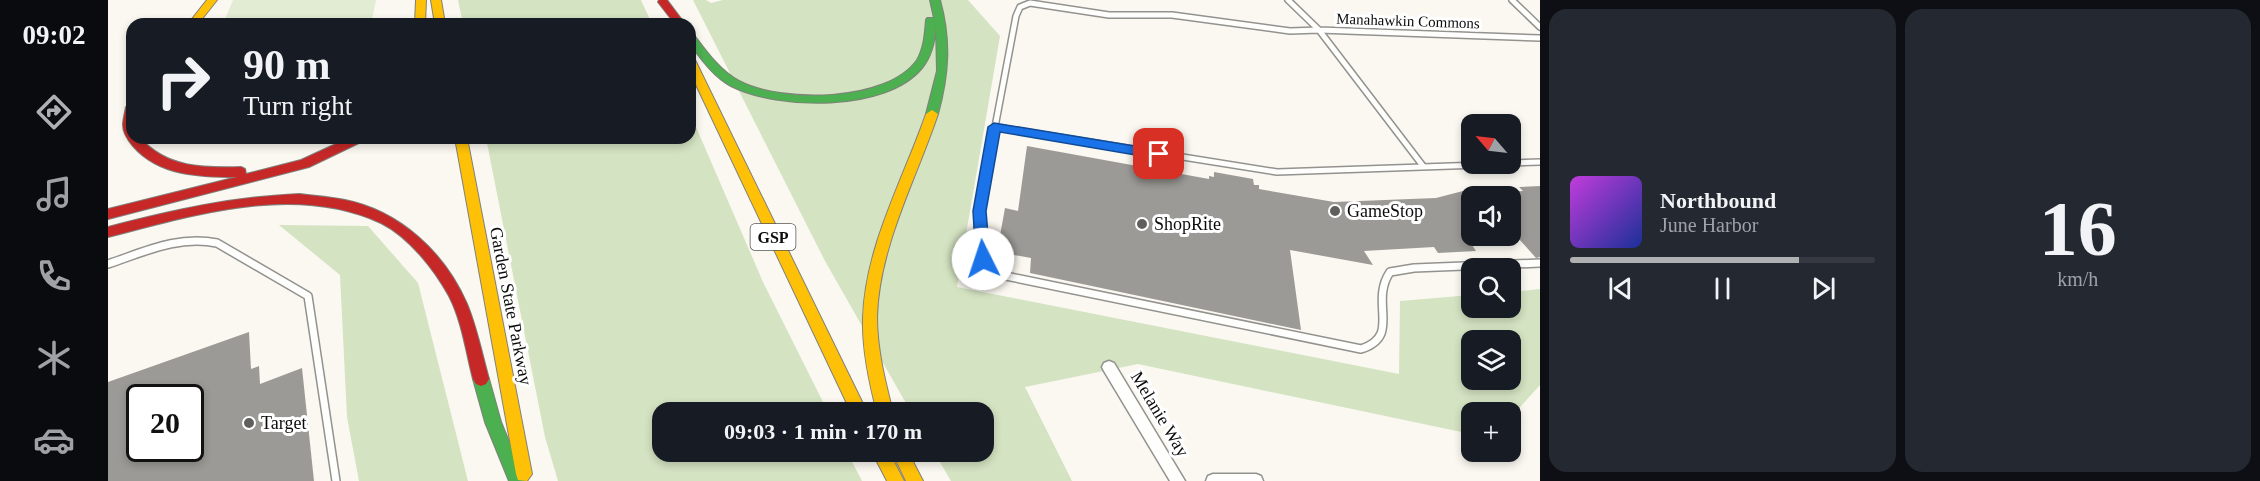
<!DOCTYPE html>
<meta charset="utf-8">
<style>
:root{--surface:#171b24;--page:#242831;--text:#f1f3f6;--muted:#9ea1a6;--line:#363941;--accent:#afb0b1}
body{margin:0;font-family:Georgia,serif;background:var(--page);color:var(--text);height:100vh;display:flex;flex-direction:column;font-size:22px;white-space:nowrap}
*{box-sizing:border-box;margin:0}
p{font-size:20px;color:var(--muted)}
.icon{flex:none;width:33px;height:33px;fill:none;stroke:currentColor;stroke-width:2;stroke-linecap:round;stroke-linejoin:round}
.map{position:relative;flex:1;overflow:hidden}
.side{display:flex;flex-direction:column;gap:9px;padding:9px;background:#0d0f14;width:720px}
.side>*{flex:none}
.top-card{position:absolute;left:18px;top:18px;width:570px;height:126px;border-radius:18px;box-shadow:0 3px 9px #0003;background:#171b24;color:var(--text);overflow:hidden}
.needle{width:39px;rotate:298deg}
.tools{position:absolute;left:1353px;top:114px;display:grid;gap:12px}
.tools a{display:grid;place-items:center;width:60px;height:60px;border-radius:12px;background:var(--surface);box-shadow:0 3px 9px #0003;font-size:30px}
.speed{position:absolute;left:18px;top:384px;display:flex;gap:12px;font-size:30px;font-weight:700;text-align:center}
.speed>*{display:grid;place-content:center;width:78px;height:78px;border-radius:50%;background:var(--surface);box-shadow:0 3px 9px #0003;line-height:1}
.speed .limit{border:3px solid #111;border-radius:9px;background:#fff;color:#111}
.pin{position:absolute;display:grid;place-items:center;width:51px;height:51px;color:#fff;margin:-26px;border-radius:12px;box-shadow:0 3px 9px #0006}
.me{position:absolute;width:66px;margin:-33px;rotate:356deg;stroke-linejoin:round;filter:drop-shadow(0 0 4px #0008)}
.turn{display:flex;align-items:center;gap:21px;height:126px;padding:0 18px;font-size:27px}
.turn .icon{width:78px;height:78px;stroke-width:2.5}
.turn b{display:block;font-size:42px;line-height:51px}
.side .tile{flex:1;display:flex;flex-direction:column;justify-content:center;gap:9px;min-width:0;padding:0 21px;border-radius:18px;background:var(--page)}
.side .dial{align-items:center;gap:0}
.dial b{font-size:78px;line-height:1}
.song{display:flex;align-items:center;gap:18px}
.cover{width:72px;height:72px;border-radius:9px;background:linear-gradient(135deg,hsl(290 70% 55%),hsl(230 70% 35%))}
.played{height:6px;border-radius:3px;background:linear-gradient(90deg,var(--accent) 75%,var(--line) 75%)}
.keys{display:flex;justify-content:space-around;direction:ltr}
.side .tiles{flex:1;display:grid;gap:9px;grid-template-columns:repeat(2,1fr)}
.trip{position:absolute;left:544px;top:402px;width:342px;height:60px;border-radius:18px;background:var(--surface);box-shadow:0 3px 9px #0003;font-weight:800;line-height:60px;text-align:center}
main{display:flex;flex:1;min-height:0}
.dock{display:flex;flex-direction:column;width:108px;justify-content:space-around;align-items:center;background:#090b0e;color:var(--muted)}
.dock .icon{width:42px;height:42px}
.dock .selected{color:var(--accent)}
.dock b{font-size:27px;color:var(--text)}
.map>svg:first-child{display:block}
.green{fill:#e2ecd3}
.forest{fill:#d4e3c2;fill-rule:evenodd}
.building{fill:#9c9a96;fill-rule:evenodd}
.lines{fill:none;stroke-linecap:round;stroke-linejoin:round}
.lane-far1-casing{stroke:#93928f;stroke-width:8}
.lane-casing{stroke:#93928f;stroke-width:10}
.street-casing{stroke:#93928f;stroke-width:3}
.fast-casing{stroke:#80807c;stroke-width:2}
.slow-casing{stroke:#80807c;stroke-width:2}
.jam-casing{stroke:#80807c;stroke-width:2}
.lane-far1{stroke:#fefefd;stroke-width:5}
.lane{stroke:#fefefd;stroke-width:7}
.street{fill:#fefefd;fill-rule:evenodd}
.fast{fill:#4caf50;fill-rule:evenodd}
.slow{fill:#ffc107;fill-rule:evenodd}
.jam{fill:#c62828;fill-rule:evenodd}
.route{fill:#1a73e8;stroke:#114b97;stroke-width:1.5}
.poi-dot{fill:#5f5f5c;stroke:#fff;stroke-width:2}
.labels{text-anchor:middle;stroke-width:6;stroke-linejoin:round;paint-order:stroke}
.far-street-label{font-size:15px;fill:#0c0c0c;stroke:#fff}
.shield{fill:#fff;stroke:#555;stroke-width:1.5}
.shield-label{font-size:16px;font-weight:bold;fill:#0c0c0c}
.poi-label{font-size:18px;fill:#0c0c0c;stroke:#fff;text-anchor:start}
.street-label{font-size:18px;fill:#0c0c0c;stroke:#fff}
</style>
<main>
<nav class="dock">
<b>09:02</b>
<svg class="icon selected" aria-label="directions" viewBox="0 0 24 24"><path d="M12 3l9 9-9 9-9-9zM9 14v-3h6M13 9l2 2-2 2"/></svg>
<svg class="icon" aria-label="music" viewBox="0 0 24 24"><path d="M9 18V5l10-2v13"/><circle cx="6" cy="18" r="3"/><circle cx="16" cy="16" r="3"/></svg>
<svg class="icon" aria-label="phone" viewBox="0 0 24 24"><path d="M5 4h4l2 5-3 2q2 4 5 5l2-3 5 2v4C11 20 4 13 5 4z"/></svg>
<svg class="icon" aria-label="climate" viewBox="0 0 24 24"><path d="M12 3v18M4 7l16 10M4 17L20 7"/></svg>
<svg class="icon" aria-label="car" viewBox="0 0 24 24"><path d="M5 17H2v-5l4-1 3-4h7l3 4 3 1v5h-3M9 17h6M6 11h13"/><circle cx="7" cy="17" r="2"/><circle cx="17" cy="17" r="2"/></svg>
</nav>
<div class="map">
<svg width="1432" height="481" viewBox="0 0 1432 481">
<rect width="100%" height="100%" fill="#faf8f0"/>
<path class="green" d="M 125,0 L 268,0 L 263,24 L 115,24 Z"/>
<g class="forest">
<path d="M 350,0 L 533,0 L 544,24 L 355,24 Z"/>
<path d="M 585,0 L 598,0 L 603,3 L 615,0 L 860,0 L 892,36 L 849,287 L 1291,374 L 1292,301 L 1363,295 L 1364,308 L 1402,308 L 1403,292 L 1432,289 L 1432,385 L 1403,417 L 1402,412 L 1364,412 L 1363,434 L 1030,364 L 917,387 L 964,481 L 843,481 L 826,452 L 876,452 L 876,412 L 803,412 L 717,261 ZM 1364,340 L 1402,340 L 1402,380 L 1364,380 Z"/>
<path d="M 582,113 L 655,282 L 720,412 L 555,412 L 555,452 L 739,452 L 754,481 L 450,481 L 437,437 L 378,138 L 582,138 Z"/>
<path d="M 171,225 L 260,226 L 310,283 L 360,481 L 251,481 L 239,417 L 232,275 Z"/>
</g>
<g class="building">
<path d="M 919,146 L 1101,179 L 1101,176 L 1106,177 L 1106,172 L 1145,179 L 1146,185 L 1151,185 L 1151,189 L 1226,202 L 1328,198 L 1355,191 L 1364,194 L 1364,245 L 1368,251 L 1330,253 L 1326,247 L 1256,251 L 1265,265 L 1182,250 L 1193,330 L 922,273 L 923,258 L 889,252 L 897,208 L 910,211 Z"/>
<path d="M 1432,186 L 1432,257 L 1428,258 L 1402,229 L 1402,192 L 1415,191 L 1411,187 Z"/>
<path d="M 141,332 L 143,369 L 151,366 L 152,384 L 194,368 L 206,481 L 0,481 L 0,382 ZM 32,398 L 82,398 L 82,448 L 32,448 Z"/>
</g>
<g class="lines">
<g class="lane-far1-casing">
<g id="lane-far1">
<path d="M 1180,0 L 1211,30 L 1432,38"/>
<path d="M 1404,0 L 1432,27"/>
<path d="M 1402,163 L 1432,162"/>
<path d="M 1315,166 L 1211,30 L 1182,31 L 1064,15 L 1001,15 L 922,3 L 912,7 L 908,16 L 887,127 L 1169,172 L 1401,164"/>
<path d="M 872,211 L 887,127"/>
</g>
</g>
<g class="lane-casing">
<g id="lane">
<path d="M 872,209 C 869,234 867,264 893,275 L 1253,349 C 1294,336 1261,303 1282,272 L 1306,268 L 1432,263"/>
<path d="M 0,264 C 36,252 70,235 109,243 L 200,296 L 228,481"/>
</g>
</g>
<g class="street-casing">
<g id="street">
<path d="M 1001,361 L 1006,363 L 1077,481 L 1062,481 L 996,371 L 994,367 L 996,363 Z"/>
<path d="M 1105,474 L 1148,474 L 1153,476 L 1155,481 L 1098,481 L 1100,476 Z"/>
</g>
</g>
<g class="fast-casing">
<g id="fast">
<path d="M 822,0 L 832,0 C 843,40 841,74 830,114 L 824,118 L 818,114 L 829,71 L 828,26 C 827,42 824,56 814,68 C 778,112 670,110 623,86 C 606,77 594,60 582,44 L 582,34 L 586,35 C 598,51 612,71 631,81 C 672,103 779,103 809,60 C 816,48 817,33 818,20 L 819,18 L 826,18 Z"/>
<path d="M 373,372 L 378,374 L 381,379 L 393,422 L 417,481 L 401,481 L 377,422 L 365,379 L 368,374 Z"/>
</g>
</g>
<g class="slow-casing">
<g id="slow">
<path d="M 99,0 L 109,0 L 90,24 L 80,24 Z"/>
<path d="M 308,0 L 318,0 L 317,24 L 307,24 Z"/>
<path d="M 323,0 L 333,0 L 337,24 L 327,24 Z"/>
<path d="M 582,57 L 587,60 L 759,412 L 743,412 L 582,72 Z"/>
<path d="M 824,110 L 830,114 C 808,180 771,246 769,317 C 769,349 777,381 785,412 L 769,412 C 761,382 754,350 755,318 C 757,247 795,180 818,114 Z"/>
<path d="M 347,138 L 359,138 L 424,474 L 419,481 L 410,480 L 408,474 Z"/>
<path d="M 764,452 L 781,452 L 796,481 L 779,481 Z"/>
<path d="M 784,452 L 800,452 L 815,481 L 798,481 Z"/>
</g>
</g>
<g class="jam-casing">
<g id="jam">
<path d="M 551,0 L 559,0 L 577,24 L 567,24 L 550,2 Z"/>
<path d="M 24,103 L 24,138 L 32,138 C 59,168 95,168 133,167 L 137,169 L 138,174 L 193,160 L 241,138 L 257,138 L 255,141 L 201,167 L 0,219 L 0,209 L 129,177 C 92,177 51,176 25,146 C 20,140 15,133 15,125 C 15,120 17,113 18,107 Z"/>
<path d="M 191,194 C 206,196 222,197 237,200 C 292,211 337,253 359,304 C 369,328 374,354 381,379 L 378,384 L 373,386 L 368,384 L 365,379 C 358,352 354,321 341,296 C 326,269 301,237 273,223 C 187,183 86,215 0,237 L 0,227 C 65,210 124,197 191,194 Z"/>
</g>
</g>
<use href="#lane-far1" class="lane-far1"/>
<use href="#lane" class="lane"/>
<use href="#street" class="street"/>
<use href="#fast" class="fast"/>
<use href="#slow" class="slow"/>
<use href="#jam" class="jam"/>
</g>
<path class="route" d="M 886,123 L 1051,150 L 1057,154 L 1051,159 L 892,132 L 878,211 L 882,259 L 875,264 L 868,259 L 865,211 L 880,127 Z"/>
<g class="poi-dot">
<circle cx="1227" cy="211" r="6"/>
<circle cx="1034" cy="224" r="6"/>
<circle cx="141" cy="423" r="6"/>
</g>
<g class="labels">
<g class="far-street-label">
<text transform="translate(1300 21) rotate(2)" y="5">Manahawkin Commons</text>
</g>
<rect class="shield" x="642.5" y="224" width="45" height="26" rx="4.5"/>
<g class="shield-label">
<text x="665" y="243">GSP</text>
</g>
<g class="poi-label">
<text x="1239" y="217">GameStop</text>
<text x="1046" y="230">ShopRite</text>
<text x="153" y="429">Target</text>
</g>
<g class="street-label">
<text transform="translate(403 306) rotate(79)" y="6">Garden State Parkway</text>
<text transform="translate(1052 414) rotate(59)" y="6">Melanie Way</text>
</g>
</g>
</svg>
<div class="tools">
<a><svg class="needle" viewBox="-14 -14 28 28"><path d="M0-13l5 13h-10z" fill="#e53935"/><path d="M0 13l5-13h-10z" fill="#9ea1a6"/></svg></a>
<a><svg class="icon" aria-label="sound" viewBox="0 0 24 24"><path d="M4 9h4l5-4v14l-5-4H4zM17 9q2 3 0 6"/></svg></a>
<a><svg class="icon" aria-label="search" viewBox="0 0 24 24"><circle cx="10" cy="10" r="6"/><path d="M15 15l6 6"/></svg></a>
<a><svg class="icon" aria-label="layers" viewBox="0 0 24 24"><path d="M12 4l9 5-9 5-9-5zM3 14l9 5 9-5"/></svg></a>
<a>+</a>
</div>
<div class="speed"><div class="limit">20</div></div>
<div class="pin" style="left:1051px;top:154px;background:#d93025"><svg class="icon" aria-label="arrive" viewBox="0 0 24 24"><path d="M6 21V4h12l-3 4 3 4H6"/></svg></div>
<svg class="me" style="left:875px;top:259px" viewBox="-20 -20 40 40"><circle r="19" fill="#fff"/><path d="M0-13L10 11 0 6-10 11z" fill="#1a73e8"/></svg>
<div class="trip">09:03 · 1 min · 170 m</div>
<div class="top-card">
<div class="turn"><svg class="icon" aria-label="right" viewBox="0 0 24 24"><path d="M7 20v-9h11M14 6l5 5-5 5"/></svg><div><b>90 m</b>Turn right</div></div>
</div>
</div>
<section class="side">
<div class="tiles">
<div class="tile">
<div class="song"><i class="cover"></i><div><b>Northbound</b><p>June Harbor</p></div></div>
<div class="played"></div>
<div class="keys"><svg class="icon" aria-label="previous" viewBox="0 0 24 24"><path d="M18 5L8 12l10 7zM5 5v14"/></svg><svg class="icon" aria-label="pause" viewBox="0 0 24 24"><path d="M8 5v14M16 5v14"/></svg><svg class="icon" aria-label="next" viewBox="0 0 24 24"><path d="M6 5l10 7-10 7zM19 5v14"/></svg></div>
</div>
<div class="tile dial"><b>16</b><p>km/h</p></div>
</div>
</section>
</main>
